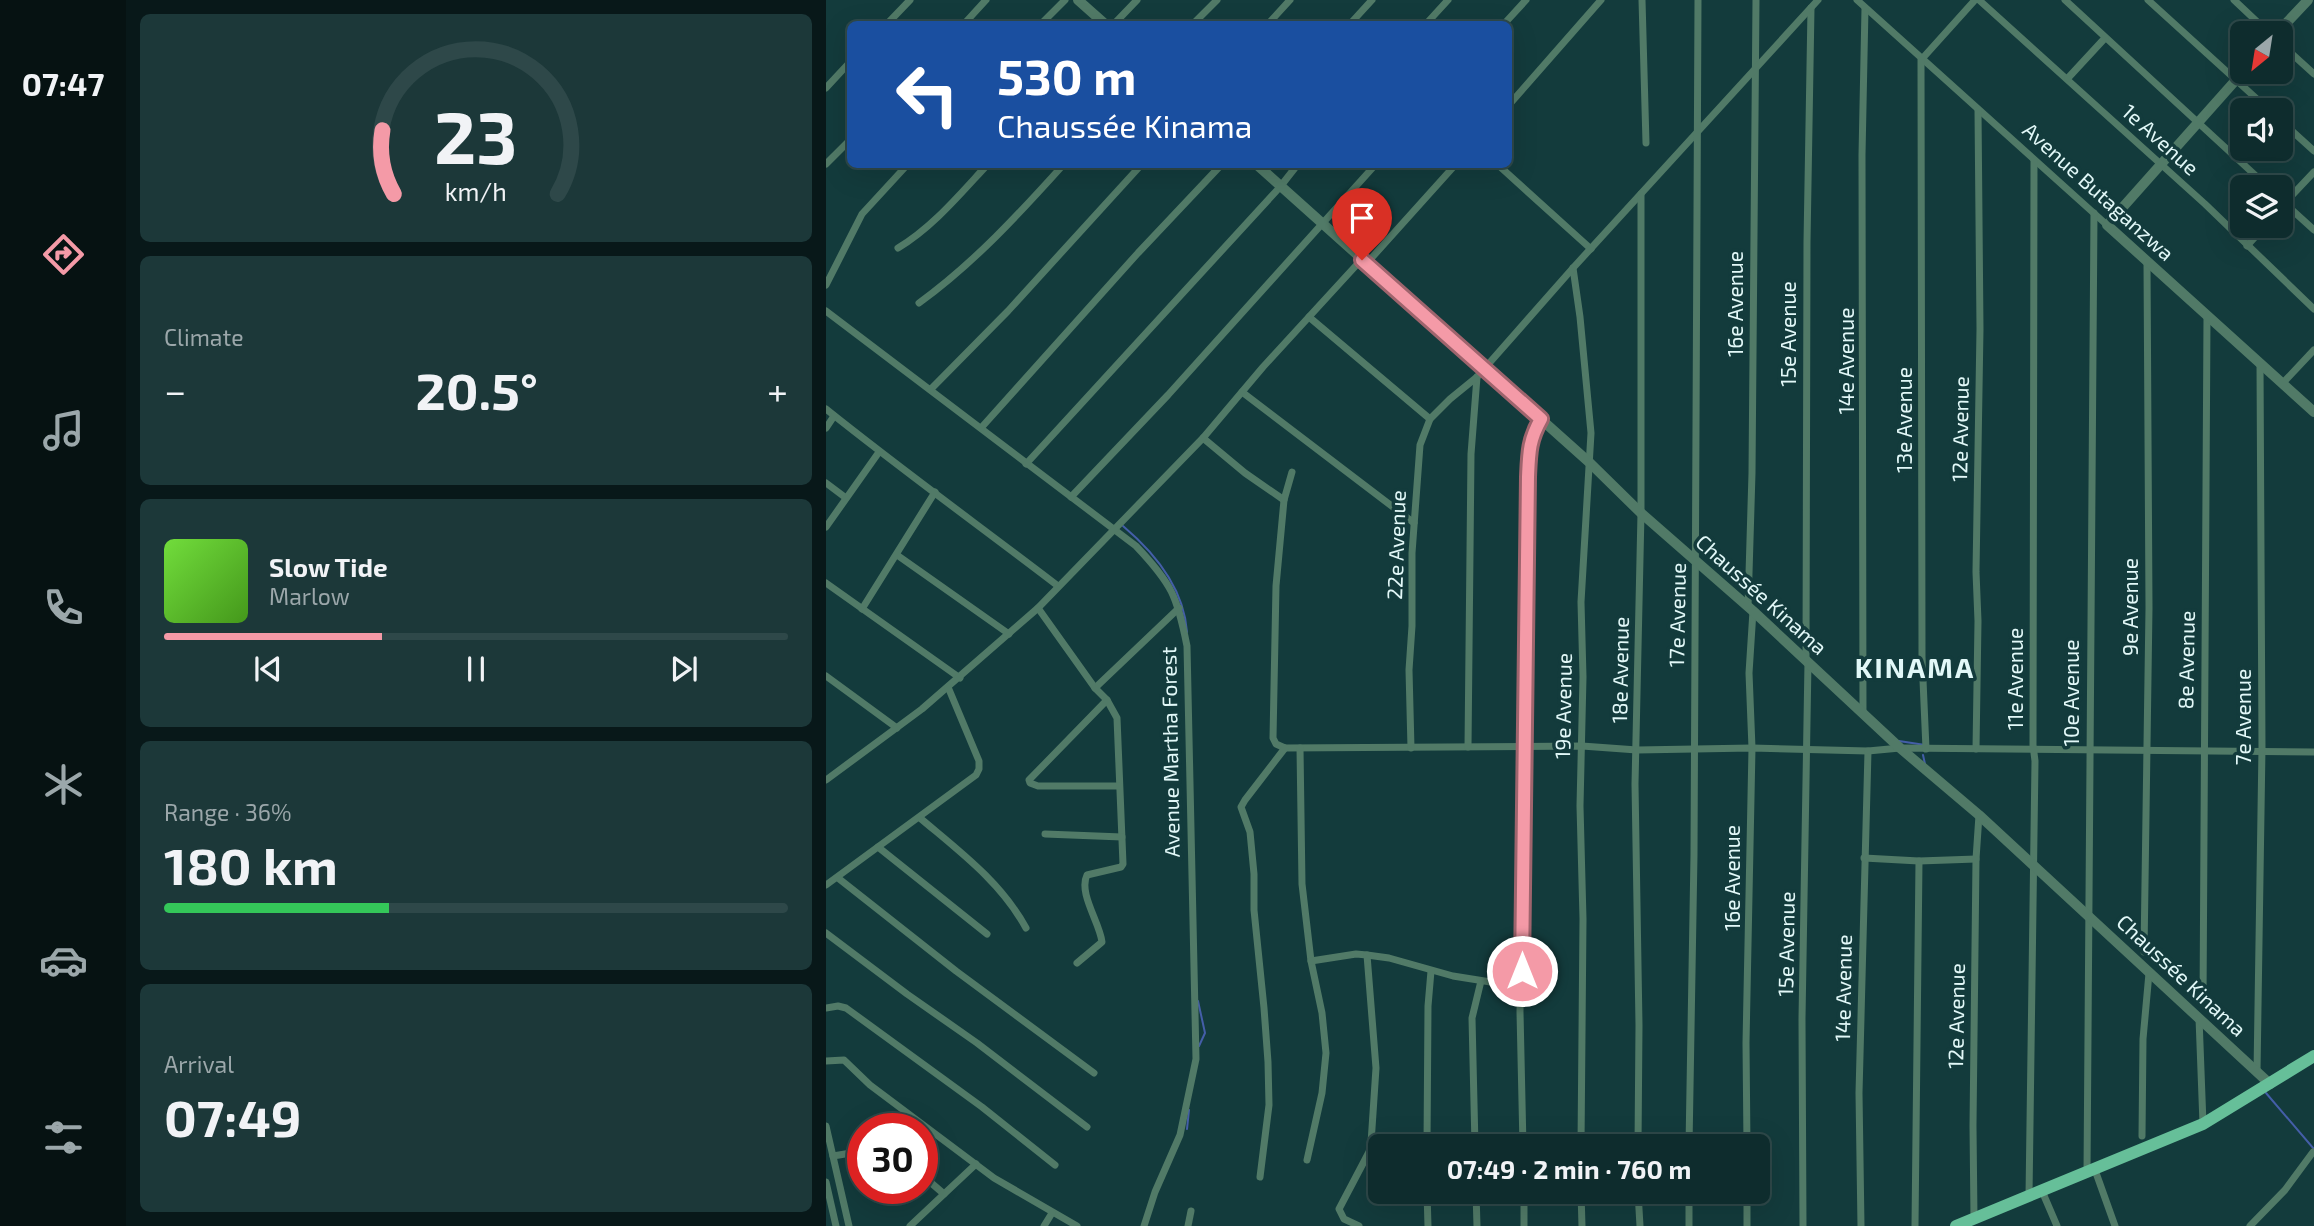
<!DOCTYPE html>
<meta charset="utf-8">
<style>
:root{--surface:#0e2c2d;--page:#1c3839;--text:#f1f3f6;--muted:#9ba7aa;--line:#2e4849;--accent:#f49aa7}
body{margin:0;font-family:"Exo 2",sans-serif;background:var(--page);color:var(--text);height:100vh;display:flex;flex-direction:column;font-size:26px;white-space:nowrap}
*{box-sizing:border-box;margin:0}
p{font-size:23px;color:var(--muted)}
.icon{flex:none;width:38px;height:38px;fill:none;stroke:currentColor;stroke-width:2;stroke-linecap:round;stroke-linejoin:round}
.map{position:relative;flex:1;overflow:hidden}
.details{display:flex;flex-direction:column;gap:14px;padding:14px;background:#081819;width:700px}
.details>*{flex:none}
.banner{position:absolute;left:21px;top:21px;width:665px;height:147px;border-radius:10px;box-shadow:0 7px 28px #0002,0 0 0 2px var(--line);background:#1a4fa0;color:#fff;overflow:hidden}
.needle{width:46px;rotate:210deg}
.controls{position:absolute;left:1404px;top:21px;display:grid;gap:14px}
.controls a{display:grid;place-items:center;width:63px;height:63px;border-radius:10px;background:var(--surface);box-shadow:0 7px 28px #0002,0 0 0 2px var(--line);font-size:35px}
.speed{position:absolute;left:21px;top:1113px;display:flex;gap:14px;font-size:35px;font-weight:700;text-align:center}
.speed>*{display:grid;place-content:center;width:91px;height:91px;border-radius:50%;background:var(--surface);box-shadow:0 7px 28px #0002,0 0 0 2px var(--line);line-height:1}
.speed .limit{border:10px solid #d22;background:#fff;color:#111}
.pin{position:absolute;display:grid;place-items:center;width:60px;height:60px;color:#fff;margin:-72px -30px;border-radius:50% 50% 50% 0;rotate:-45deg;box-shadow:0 0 7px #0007}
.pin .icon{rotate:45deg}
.me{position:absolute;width:77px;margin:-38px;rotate:0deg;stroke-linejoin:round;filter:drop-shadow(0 0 5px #0008)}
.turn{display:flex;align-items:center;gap:24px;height:147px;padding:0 35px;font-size:32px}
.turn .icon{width:91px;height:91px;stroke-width:2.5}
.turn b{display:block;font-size:49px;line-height:60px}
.big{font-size:52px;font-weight:700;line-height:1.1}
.details .tile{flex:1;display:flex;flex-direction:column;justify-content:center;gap:10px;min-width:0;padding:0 24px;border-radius:10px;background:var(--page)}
.details .dial{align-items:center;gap:0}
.dial svg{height:182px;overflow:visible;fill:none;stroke:var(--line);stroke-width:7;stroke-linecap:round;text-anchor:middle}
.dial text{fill:var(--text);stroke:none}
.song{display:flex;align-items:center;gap:21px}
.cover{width:84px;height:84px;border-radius:10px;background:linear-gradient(135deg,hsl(100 70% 55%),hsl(100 70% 35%))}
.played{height:7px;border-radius:4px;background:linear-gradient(90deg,var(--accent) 35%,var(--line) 35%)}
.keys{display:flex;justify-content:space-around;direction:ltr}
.heat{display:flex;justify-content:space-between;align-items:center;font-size:38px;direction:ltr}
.charge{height:10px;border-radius:5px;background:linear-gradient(90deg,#34c759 36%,var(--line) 0)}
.trip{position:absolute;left:542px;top:1134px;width:402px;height:70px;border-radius:10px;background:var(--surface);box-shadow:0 7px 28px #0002,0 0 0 2px var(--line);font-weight:700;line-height:70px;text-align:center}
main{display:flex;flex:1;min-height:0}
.dock{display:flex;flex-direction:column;width:126px;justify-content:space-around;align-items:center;background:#061212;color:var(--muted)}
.dock .icon{width:49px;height:49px}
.dock .on{color:var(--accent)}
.dock b{font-size:32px;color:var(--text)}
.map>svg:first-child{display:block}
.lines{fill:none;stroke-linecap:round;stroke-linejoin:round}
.stream{stroke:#445ea8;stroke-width:2}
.minor{stroke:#517a67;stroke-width:7}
.tertiary{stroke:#517a67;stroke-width:10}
.primary{stroke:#66bf99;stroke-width:12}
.route-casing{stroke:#9f646d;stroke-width:18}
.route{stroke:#f49aa7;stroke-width:12}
.labels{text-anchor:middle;stroke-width:7;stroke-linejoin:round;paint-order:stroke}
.street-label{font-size:21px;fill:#e2f8f8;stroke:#133b3c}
.district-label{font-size:28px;font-weight:bold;letter-spacing:2px;fill:#e2f8f8;stroke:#133b3c}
</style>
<main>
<nav class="dock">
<b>07:47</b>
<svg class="icon on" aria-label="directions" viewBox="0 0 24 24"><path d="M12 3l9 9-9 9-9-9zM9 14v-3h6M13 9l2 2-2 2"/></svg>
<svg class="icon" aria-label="music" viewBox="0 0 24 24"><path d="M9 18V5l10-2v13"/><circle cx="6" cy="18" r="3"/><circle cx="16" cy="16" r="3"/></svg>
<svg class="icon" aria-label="phone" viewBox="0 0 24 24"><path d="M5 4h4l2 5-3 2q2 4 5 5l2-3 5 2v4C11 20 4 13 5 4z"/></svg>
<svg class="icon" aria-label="climate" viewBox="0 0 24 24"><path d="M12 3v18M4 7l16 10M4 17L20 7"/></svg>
<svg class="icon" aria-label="car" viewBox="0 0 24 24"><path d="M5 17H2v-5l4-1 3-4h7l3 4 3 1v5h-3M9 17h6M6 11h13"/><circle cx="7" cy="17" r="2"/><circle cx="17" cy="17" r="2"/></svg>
<svg class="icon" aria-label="filters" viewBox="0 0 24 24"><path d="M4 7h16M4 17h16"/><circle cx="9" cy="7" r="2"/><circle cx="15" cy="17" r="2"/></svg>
</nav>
<section class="details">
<div class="tile dial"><svg viewBox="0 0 100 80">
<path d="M14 69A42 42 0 1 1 86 69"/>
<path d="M14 69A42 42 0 0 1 9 41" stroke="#f49aa7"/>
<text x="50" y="56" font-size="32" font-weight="700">23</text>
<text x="50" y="72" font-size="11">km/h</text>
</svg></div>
<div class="tile"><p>Climate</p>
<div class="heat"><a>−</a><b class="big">20.5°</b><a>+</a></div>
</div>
<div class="tile">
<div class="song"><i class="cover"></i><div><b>Slow Tide</b><p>Marlow</p></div></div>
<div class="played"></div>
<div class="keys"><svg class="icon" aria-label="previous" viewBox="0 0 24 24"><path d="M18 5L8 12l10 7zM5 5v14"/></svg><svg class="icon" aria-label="pause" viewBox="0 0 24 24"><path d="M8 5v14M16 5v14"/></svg><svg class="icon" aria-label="next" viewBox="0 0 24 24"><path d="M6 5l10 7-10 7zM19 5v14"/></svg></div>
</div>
<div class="tile"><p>Range · 36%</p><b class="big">180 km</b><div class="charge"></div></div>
<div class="tile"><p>Arrival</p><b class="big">07:49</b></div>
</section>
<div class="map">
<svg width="1488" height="1226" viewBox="0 0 1488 1226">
<rect width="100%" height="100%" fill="#133b3c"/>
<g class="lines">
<g class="stream">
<path d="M 297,526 C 329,553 358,589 361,632"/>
<path d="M 1073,741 L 1099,745"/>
<path d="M 1097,755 L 1099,764"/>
<path d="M 372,1001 L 379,1033 L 373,1046"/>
<path d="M 1440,1093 L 1488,1149"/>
<path d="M 361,1129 L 363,1110"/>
</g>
<g class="minor">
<path d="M 816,0 L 820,143"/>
<path d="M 1031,0 L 1281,225"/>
<path d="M 1153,0 L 1379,204 L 1488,309"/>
<path d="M 1239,0 L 1442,187"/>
<path d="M 1322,0 L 1443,110"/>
<path d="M 1408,0 L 1443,33"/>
<path d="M 61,24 L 84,0"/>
<path d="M 138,24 L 160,0"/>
<path d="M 215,24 L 239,0"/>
<path d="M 288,24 L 311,0"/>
<path d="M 367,24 L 391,0"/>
<path d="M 442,24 L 464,0"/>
<path d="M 524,24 L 546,0"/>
<path d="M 600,24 L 622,0"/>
<path d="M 678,24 L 700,0"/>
<path d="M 1454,43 L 1488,74"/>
<path d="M 1242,78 L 1279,38"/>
<path d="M 0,88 L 24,62"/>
<path d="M 682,106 L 775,0"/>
<path d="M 1454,120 L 1488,151"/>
<path d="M 0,164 L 24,140"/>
<path d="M 671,164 L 765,249"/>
<path d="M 1454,199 L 1488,230"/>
<path d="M 1454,208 L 1488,172"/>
<path d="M 1421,246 L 1439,226"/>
<path d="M 72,248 C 107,227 134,194 162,164"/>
<path d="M 541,263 L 630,164"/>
<path d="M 747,268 L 754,317 L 765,433 L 755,602 L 757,677 L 754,806 L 757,919 L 755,1146"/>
<path d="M 0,285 L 36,214 L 82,164"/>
<path d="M 93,303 C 148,263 193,214 238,164"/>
<path d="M 0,311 L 310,546 C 346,584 351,596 361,646 L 370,1059 L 354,1135 L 329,1192 L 318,1226"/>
<path d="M 483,317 L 604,419"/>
<path d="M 1456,384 L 1488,350"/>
<path d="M 105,389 L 182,311 L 316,164"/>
<path d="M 416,392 L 588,523"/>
<path d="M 0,409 C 76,470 155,527 232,586"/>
<path d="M 0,428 L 8,416"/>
<path d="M 155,428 L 312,253 L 396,164"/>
<path d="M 377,438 L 419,473 L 458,500"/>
<path d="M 200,464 L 454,187 L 472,164"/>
<path d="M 466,472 L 458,500 L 450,586 L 447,738 L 450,744 L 459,748 L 756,746 L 811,750 L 926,748 L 1042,751 L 1074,748 L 1488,752"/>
<path d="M 0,483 L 20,498"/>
<path d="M 245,497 L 342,395 L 550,164"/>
<path d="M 0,527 L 53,452"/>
<path d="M 71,555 L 183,634"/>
<path d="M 0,583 L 134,678"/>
<path d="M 922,607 L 926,473 L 930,0"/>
<path d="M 212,608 L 269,688 L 281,700 L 291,718 L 297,864 L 295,867 L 261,875 C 252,893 274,923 276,942 L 251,963"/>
<path d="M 36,609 L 109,492"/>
<path d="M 980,660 L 981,242 L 985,8"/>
<path d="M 0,676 L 71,728"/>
<path d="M 269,688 L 353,608"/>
<path d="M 281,700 L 203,780 L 204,783 L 212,786 L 293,786"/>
<path d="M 1037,713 L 1036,155 L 1039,8"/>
<path d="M 642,747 L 645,454 L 651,377"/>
<path d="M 474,748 L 476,884 L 485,961 L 496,1013 L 500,1053 L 496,1093 L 481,1160"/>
<path d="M 585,748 L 583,670 L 586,626 L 586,553 L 594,445 L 604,419 L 624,399 L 651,377 L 747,268 L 992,0"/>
<path d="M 1100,749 L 1096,657 L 1095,60 L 1149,0"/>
<path d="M 1150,749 L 1152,621 L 1150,572 L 1154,329 L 1152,110"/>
<path d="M 0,780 L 96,709 L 212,608 L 377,438 L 437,367 L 536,259"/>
<path d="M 94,818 C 133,851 175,882 200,928"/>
<path d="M 219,834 L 296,837"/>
<path d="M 52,847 L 161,934"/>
<path d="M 1038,858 L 1093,861 L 1150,859"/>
<path d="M 12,878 L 130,971 L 268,1073"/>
<path d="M 0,885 L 150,775 L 153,769 L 153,761 L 122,687"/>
<path d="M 0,933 L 81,994 L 151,1043 L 261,1127"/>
<path d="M 1318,952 L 1323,608 L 1321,263"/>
<path d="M 485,961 L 530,954 L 541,955 L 563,958 L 627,976 L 696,987"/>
<path d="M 1377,1004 L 1381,317"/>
<path d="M 0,1008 L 12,1006 L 20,1008 L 156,1107 L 229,1165"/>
<path d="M 1373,1018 L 1377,1124"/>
<path d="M 0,1061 L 18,1060 L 44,1085 L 168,1178 L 251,1226"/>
<path d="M 1431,1072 L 1436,747 L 1434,363"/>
<path d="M 0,1126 L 23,1226"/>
<path d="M 1316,1136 L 1317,1039 L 1323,973"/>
<path d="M 601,1146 L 602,1006 L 605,971"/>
<path d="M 649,1146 L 646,1018 L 655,981"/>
<path d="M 697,1146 L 694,1012 L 702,477 C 703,453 702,440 715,419"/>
<path d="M 812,1146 L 813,1025 L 809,784 L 815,513 L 815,194"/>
<path d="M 863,1146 L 868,855 L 872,0"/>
<path d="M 921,1146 L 920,1043 L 926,748 L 923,673 L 927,611"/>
<path d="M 7,1156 L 37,1151"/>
<path d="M 1269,1170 L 1289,1226"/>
<path d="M 1261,1173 L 1268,213"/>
<path d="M 96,1175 L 118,1194"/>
<path d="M 434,1177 L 443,1105 L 442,1062 L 438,1008 L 428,910 L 428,874 L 424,832 L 415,807 L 419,800 L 459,748"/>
<path d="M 0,1182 L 10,1226"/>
<path d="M 1216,1191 L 1231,1226"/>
<path d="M 601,1192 L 602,1226"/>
<path d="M 650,1192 L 651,1226"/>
<path d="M 698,1192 L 698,1226"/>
<path d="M 755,1192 L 756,1226"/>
<path d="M 812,1192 L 814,1226"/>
<path d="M 1203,1196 L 1209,761 L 1207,745 L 1208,161"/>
<path d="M 1148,1218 L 1147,1126 L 1150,859 L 1153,815"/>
<path d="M 84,1226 L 150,1164"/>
<path d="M 218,1226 L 226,1213"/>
<path d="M 362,1226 L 365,1211"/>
<path d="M 533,1226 L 518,1219 L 513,1209 L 543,1152 L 545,1143 L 550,1068 L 541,955"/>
<path d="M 863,1226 L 863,1192"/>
<path d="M 921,1226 L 921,1192"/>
<path d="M 977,1226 L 976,1019 L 982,662"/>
<path d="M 1035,1226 L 1033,1093 L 1042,751"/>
<path d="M 1089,1226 L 1093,861"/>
<path d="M 1424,1226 L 1459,1190 L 1487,1152"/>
</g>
<g class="tertiary">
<path d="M 252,0 L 279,24"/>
<path d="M 1451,33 L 1482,0"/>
<path d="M 1417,72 L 1281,225 L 1488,412"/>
<path d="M 430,164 L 764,463 L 815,513 L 927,611 L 1074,748 L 1153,815 L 1444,1084"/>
</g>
<path class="primary" d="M 1130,1226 L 1377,1124 L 1488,1056"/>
</g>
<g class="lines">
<g class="route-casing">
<path id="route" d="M 536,260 L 715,419 C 703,440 703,453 702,477 L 696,971"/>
</g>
<use href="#route" class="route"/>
</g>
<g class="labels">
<g class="street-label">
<text transform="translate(1334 140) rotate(42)" y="7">1e Avenue</text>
<text transform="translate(1272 192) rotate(42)" y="7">Avenue Butaganzwa</text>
<text transform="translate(910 304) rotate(-90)" y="7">16e Avenue</text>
<text transform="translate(963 334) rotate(-90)" y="7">15e Avenue</text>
<text transform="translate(1021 361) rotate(-90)" y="7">14e Avenue</text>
<text transform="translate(1079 420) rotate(-90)" y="7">13e Avenue</text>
<text transform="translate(1135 429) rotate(-89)" y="7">12e Avenue</text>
<text transform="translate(571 545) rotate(-88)" y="7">22e Avenue</text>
<text transform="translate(935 595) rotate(42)" y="7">Chaussée Kinama</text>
<text transform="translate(1305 607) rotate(-90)" y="7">9e Avenue</text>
<text transform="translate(852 615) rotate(-89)" y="7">17e Avenue</text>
<text transform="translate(1361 660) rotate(-89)" y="7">8e Avenue</text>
<text transform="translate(795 670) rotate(-89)" y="7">18e Avenue</text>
<text transform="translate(1190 679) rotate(-90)" y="7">11e Avenue</text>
<text transform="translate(1246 693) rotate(-90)" y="7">10e Avenue</text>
<text transform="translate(738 706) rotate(-89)" y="7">19e Avenue</text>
<text transform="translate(1418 717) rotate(-90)" y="7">7e Avenue</text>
<text transform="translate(345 752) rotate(-91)" y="7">Avenue Martha Forest</text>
<text transform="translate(907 878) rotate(-90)" y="7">16e Avenue</text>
<text transform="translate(961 944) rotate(-89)" y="7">15e Avenue</text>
<text transform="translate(1355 976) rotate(43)" y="7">Chaussée Kinama</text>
<text transform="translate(1018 988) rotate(-89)" y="7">14e Avenue</text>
<text transform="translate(1131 1016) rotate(-89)" y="7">12e Avenue</text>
</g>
<g class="district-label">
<text x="1089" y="678">KINAMA</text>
</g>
</g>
</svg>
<div class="controls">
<a><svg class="needle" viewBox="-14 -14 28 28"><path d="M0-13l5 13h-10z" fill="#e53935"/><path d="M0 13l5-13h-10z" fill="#9ba7aa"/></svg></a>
<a><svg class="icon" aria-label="sound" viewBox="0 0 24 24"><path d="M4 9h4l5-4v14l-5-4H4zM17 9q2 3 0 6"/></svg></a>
<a><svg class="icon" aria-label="layers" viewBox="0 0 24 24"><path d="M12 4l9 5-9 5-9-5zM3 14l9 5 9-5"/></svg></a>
</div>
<div class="speed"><div class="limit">30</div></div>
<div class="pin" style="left:536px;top:260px;background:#d93025"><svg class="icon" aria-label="arrive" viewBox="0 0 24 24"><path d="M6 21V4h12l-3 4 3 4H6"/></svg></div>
<svg class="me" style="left:696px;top:971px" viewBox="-20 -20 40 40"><circle r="17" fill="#f49aa7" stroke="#fff" stroke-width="3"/><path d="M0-11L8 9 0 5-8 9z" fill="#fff"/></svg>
<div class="trip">07:49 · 2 min · 760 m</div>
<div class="banner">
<div class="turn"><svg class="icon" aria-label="left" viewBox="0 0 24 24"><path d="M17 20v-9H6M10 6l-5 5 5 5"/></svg><div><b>530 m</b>Chaussée Kinama</div></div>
</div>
</div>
</main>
